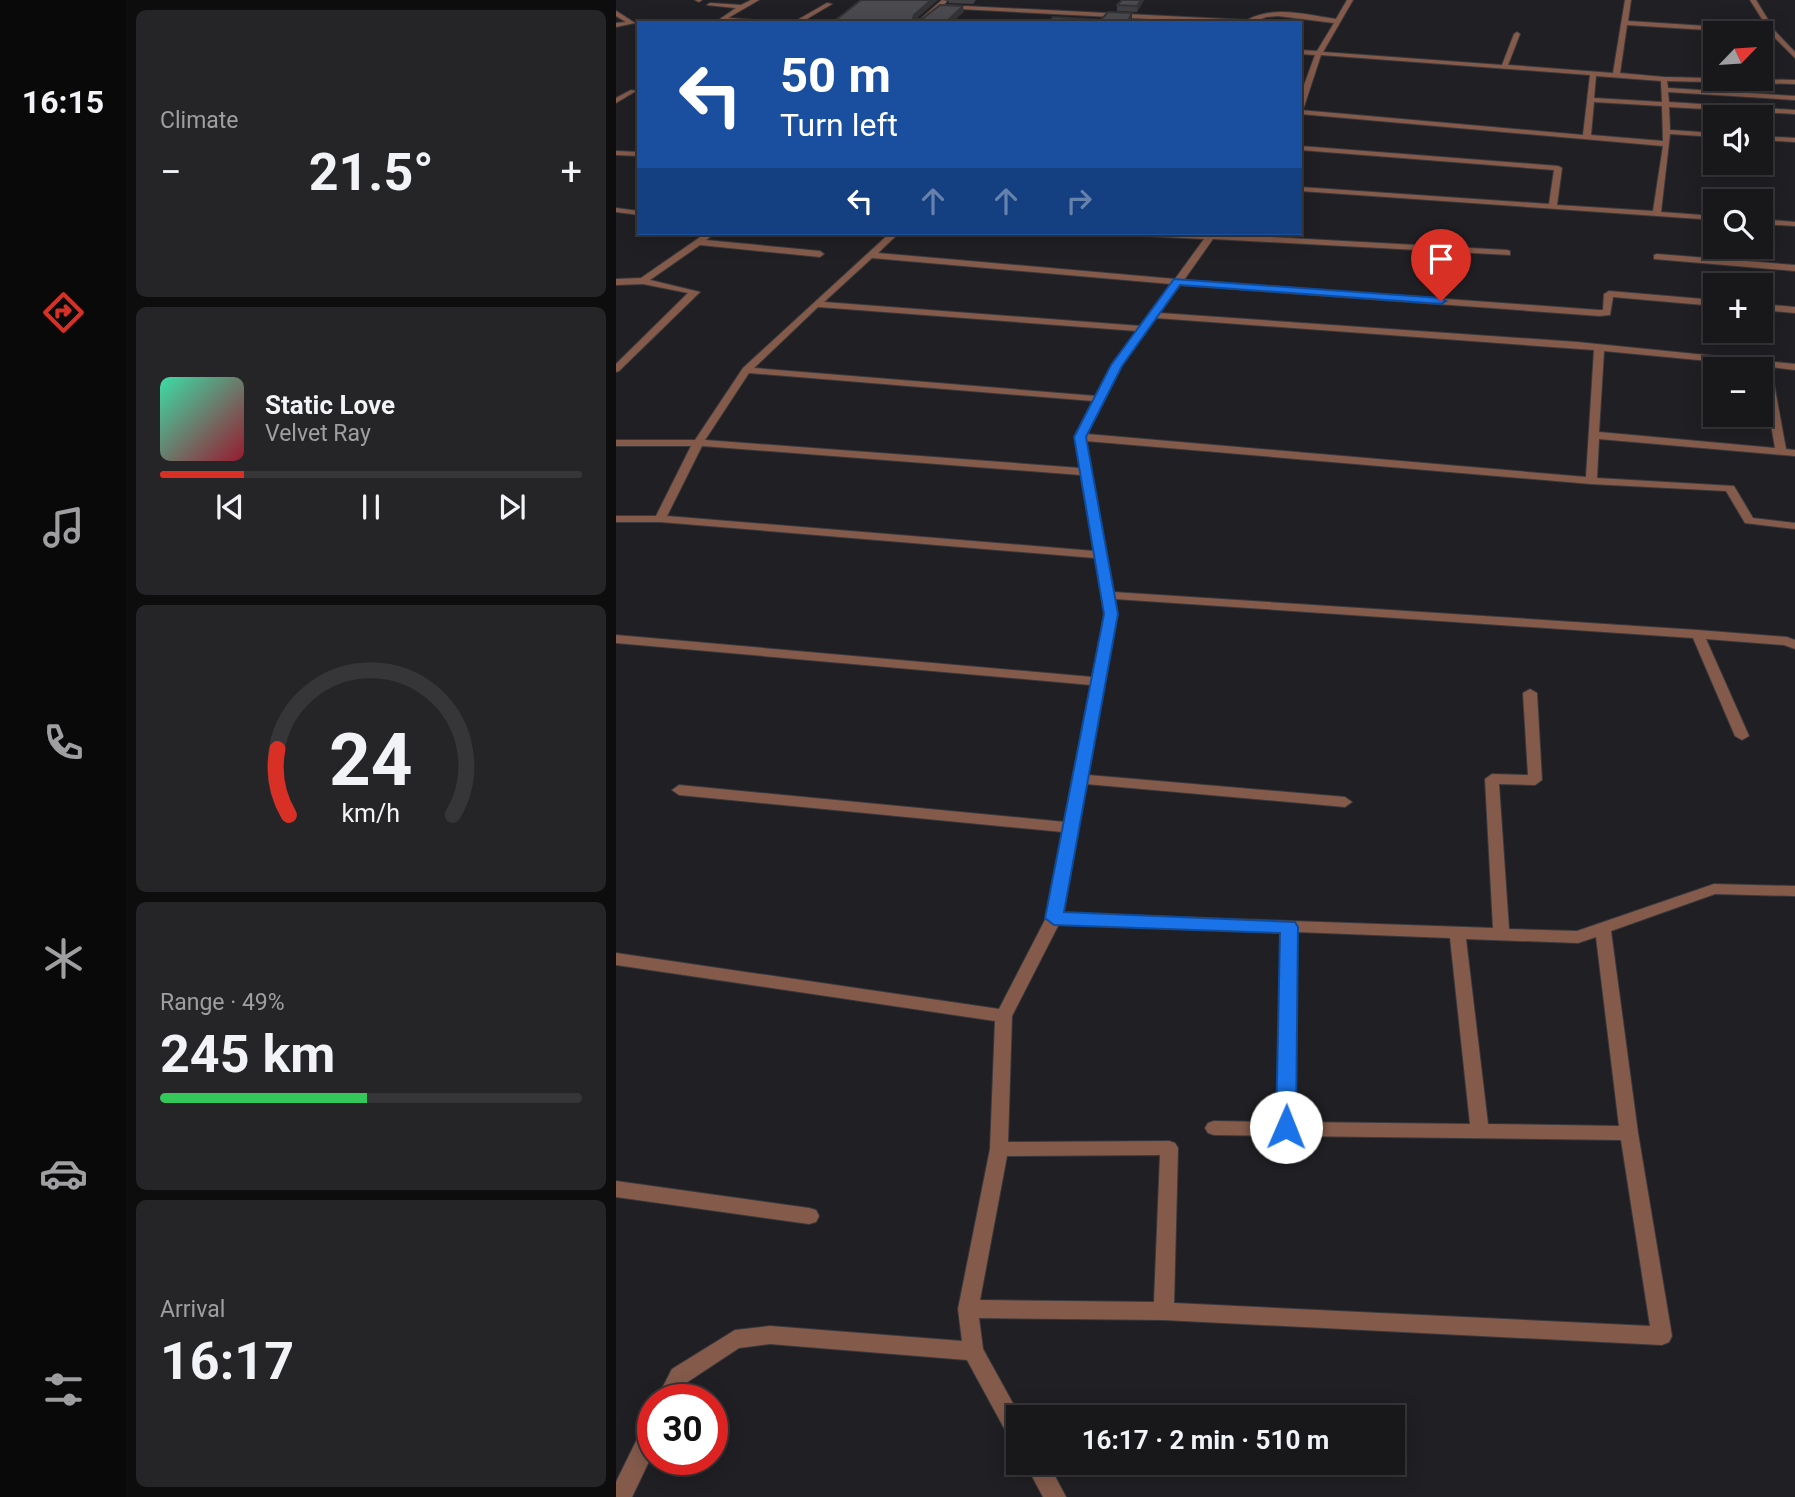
<!DOCTYPE html>
<meta charset="utf-8">
<style>
:root{--surface:#18171a;--page:#252427;--text:#f1f3f6;--muted:#9f9fa2;--line:#363639;--accent:#d93025}
body{margin:0;font-family:Roboto,sans-serif;background:var(--page);color:var(--text);height:100vh;display:flex;flex-direction:column;font-size:26px;white-space:nowrap}
*{box-sizing:border-box;margin:0}
p{font-size:23px;color:var(--muted)}
.icon{flex:none;width:38px;height:38px;fill:none;stroke:currentColor;stroke-width:2;stroke-linecap:round;stroke-linejoin:round}
.map{position:relative;flex:1;overflow:hidden}
.side{display:flex;flex-direction:column;gap:10px;padding:10px;background:#0d0d0e;width:490px}
.side>*{flex:none}
.guide{position:absolute;left:21px;top:21px;width:665px;height:214px;border-radius:0px;box-shadow:0 4px 18px #0003,0 0 0 2px var(--line);background:#1a4fa0;color:#fff;overflow:hidden}
.needle{width:46px;rotate:65deg}
.tools{position:absolute;left:1087px;top:21px;display:grid;gap:14px}
.tools a{display:grid;place-items:center;width:70px;height:70px;border-radius:0px;background:var(--surface);box-shadow:0 4px 18px #0003,0 0 0 2px var(--line);font-size:35px}
.speed{position:absolute;left:21px;top:1384px;display:flex;gap:14px;font-size:35px;font-weight:700;text-align:center}
.speed>*{display:grid;place-content:center;width:91px;height:91px;border-radius:50%;background:var(--surface);box-shadow:0 4px 18px #0003,0 0 0 2px var(--line);line-height:1}
.speed .limit{border:10px solid #d22;background:#fff;color:#111}
.pin{position:absolute;display:grid;place-items:center;width:60px;height:60px;color:#fff;margin:-72px -30px;border-radius:50% 50% 50% 0;rotate:-45deg;box-shadow:0 0 7px #0007}
.pin .icon{rotate:45deg}
.me{position:absolute;width:77px;margin:-38px;rotate:1deg;stroke-linejoin:round;filter:drop-shadow(0 0 5px #0008)}
.turn{display:flex;align-items:center;gap:24px;height:147px;padding:0 28px;font-size:32px}
.turn .icon{width:91px;height:91px;stroke-width:2.5}
.turn b{display:block;font-size:49px;line-height:60px}
.lanes{display:flex;align-items:center;height:66px;padding:0 28px;background:#0003;justify-content:center;gap:35px;direction:ltr}
.lanes .off{opacity:.35}
.big{font-size:52px;font-weight:700;line-height:1.1}
.side .tile{flex:1;display:flex;flex-direction:column;justify-content:center;gap:10px;min-width:0;padding:0 24px;border-radius:10px;background:var(--page)}
.side .dial{align-items:center;gap:0}
.dial svg{height:182px;overflow:visible;fill:none;stroke:var(--line);stroke-width:7;stroke-linecap:round;text-anchor:middle}
.dial text{fill:var(--text);stroke:none}
.song{display:flex;align-items:center;gap:21px}
.cover{width:84px;height:84px;border-radius:10px;background:linear-gradient(135deg,hsl(160 70% 55%),hsl(350 70% 35%))}
.played{height:7px;border-radius:4px;background:linear-gradient(90deg,var(--accent) 20%,var(--line) 20%)}
.keys{display:flex;justify-content:space-around;direction:ltr}
.heat{display:flex;justify-content:space-between;align-items:center;font-size:38px;direction:ltr}
.charge{height:10px;border-radius:5px;background:linear-gradient(90deg,#34c759 49%,var(--line) 0)}
.trip{position:absolute;left:390px;top:1405px;width:399px;height:70px;border-radius:0px;background:var(--surface);box-shadow:0 4px 18px #0003,0 0 0 2px var(--line);font-weight:700;line-height:70px;text-align:center}
main{display:flex;flex:1;min-height:0}
.tab-bar{display:flex;flex-direction:column;width:126px;justify-content:space-around;align-items:center;background:#0a090a;color:var(--muted)}
.tab-bar .icon{width:49px;height:49px}
.tab-bar .selected{color:var(--accent)}
.tab-bar b{font-size:32px;color:var(--text)}
.map>svg:first-child{display:block}
.lines{fill:none;stroke-linecap:round;stroke-linejoin:round}
.street-casing{stroke:#3a393d;stroke-width:2}
.street{fill:#845b4b;fill-rule:evenodd}
.wall{fill:#404044}
.shaded-wall{fill:#343437}
.building{fill:#4b4b4f;stroke:#343437;stroke-width:2}
.route{fill:#1a73e8;stroke:#114b97;stroke-width:2}
</style>
<main>
<nav class="tab-bar">
<b>16:15</b>
<svg class="icon selected" aria-label="directions" viewBox="0 0 24 24"><path d="M12 3l9 9-9 9-9-9zM9 14v-3h6M13 9l2 2-2 2"/></svg>
<svg class="icon" aria-label="music" viewBox="0 0 24 24"><path d="M9 18V5l10-2v13"/><circle cx="6" cy="18" r="3"/><circle cx="16" cy="16" r="3"/></svg>
<svg class="icon" aria-label="phone" viewBox="0 0 24 24"><path d="M5 4h4l2 5-3 2q2 4 5 5l2-3 5 2v4C11 20 4 13 5 4z"/></svg>
<svg class="icon" aria-label="climate" viewBox="0 0 24 24"><path d="M12 3v18M4 7l16 10M4 17L20 7"/></svg>
<svg class="icon" aria-label="car" viewBox="0 0 24 24"><path d="M5 17H2v-5l4-1 3-4h7l3 4 3 1v5h-3M9 17h6M6 11h13"/><circle cx="7" cy="17" r="2"/><circle cx="17" cy="17" r="2"/></svg>
<svg class="icon" aria-label="filters" viewBox="0 0 24 24"><path d="M4 7h16M4 17h16"/><circle cx="9" cy="7" r="2"/><circle cx="15" cy="17" r="2"/></svg>
</nav>
<section class="side">
<div class="tile"><p>Climate</p>
<div class="heat"><a>−</a><b class="big">21.5°</b><a>+</a></div>
</div>
<div class="tile">
<div class="song"><i class="cover"></i><div><b>Static Love</b><p>Velvet Ray</p></div></div>
<div class="played"></div>
<div class="keys"><svg class="icon" aria-label="previous" viewBox="0 0 24 24"><path d="M18 5L8 12l10 7zM5 5v14"/></svg><svg class="icon" aria-label="pause" viewBox="0 0 24 24"><path d="M8 5v14M16 5v14"/></svg><svg class="icon" aria-label="next" viewBox="0 0 24 24"><path d="M6 5l10 7-10 7zM19 5v14"/></svg></div>
</div>
<div class="tile dial"><svg viewBox="0 0 100 80">
<path d="M14 69A42 42 0 1 1 86 69"/>
<path d="M14 69A42 42 0 0 1 9 40" stroke="#d93025"/>
<text x="50" y="56" font-size="32" font-weight="700">24</text>
<text x="50" y="72" font-size="11">km/h</text>
</svg></div>
<div class="tile"><p>Range · 49%</p><b class="big">245 km</b><div class="charge"></div></div>
<div class="tile"><p>Arrival</p><b class="big">16:17</b></div>
</section>
<div class="map">
<svg width="1179" height="1497" viewBox="0 0 1179 1497">
<rect width="100%" height="100%" fill="#201f23"/>
<g class="lines">
<g class="street-casing">
<g id="street">
<path d="M 79,0 L 86,0 L 83,2 Z"/>
<path d="M 135,0 L 143,0 L 112,18 L 176,23 L 106,22 L 104,19 L 120,8 L 91,5 L 94,3 L 125,5 Z"/>
<path d="M 326,0 L 331,1 L 328,5 L 631,20 C 658,5 691,15 720,19 L 731,0 L 737,0 L 707,52 L 886,65 L 898,34 L 901,32 L 904,34 L 892,65 L 997,73 L 1009,0 L 1015,0 L 1012,21 L 1153,30 L 1134,0 L 1140,0 L 1159,31 L 1179,52 L 1179,58 L 1155,34 L 1011,25 L 1004,73 L 1048,77 L 1179,80 L 1179,84 L 1051,81 L 1052,88 L 1179,96 L 1179,100 L 1052,92 L 1053,102 L 1179,110 L 1179,114 L 1053,107 L 1054,130 L 1099,133 L 1099,137 L 1054,134 L 1045,212 L 1099,216 L 1099,220 L 684,191 L 684,187 L 933,204 L 938,170 L 684,150 L 684,146 L 942,166 L 946,168 L 941,205 L 1037,211 L 1047,146 L 684,114 L 684,110 L 967,135 L 974,75 L 705,55 L 688,107 L 684,109 L 684,96 L 699,55 L 684,54 L 684,50 L 701,51 L 718,23 L 662,16 L 650,17 L 635,23 L 610,23 L 324,8 L 307,23 L 300,23 ZM 980,76 L 1045,81 L 1046,102 L 978,98 ZM 978,102 L 1046,106 L 1047,141 L 975,135 Z"/>
<path d="M 211,3 L 216,4 L 184,23 L 176,23 Z"/>
<path d="M 0,11 L 2,12 L 19,23 L 0,27 L 0,23 L 10,22 L 0,16 Z"/>
<path d="M 15,90 L 20,91 L 0,103 L 0,98 Z"/>
<path d="M 1144,136 L 1179,138 L 1179,142 L 1144,140 Z"/>
<path d="M 0,151 L 23,152 L 23,156 L 0,155 Z"/>
<path d="M 0,208 L 23,211 L 23,215 L 0,212 Z"/>
<path d="M 1144,219 L 1179,222 L 1179,226 L 1144,224 Z"/>
<path d="M 90,233 L 99,233 L 90,240 L 204,251 L 208,254 L 204,257 L 84,245 L 34,280 L 84,292 L 3,371 L 0,372 L 0,364 L 72,293 L 27,284 L 0,285 L 0,279 L 25,278 Z"/>
<path d="M 274,233 L 283,233 L 262,253 L 559,279 L 588,239 L 528,236 L 524,233 L 601,233 L 600,234 L 891,250 L 894,251 L 894,255 L 597,239 L 568,280 L 983,310 L 987,310 L 988,294 L 993,291 L 1099,300 L 1099,306 L 997,297 L 994,315 L 983,316 L 564,285 L 544,313 L 961,342 L 1179,364 L 1179,370 L 1155,367 L 1170,449 L 1179,450 L 1179,456 L 983,439 L 981,478 L 1118,486 L 1137,518 L 1179,523 L 1179,529 L 1129,523 L 1110,491 L 975,484 L 470,441 L 497,592 L 1081,630 L 1171,637 L 1179,640 L 1179,649 L 1168,645 L 1090,639 L 1133,736 L 1126,740 L 1119,736 L 1077,638 L 499,599 L 501,614 L 472,775 L 729,797 L 736,802 L 729,807 L 470,784 L 447,913 L 877,928 L 869,779 L 876,774 L 912,775 L 907,693 L 914,689 L 921,693 L 926,780 L 919,785 L 883,784 L 893,929 L 961,931 L 1098,884 L 1179,886 L 1179,896 L 1099,894 L 995,931 L 1022,1133 L 1056,1336 L 1053,1342 L 1046,1345 L 548,1320 L 363,1318 L 367,1349 L 405,1418 L 402,1418 L 402,1442 L 394,1439 L 351,1360 L 154,1344 L 123,1348 L 70,1383 L 62,1400 L 40,1400 L 56,1369 L 119,1330 L 154,1326 L 346,1341 L 342,1309 L 374,1149 L 379,1021 L 0,965 L 0,953 L 383,1009 L 430,918 L 447,832 L 63,795 L 56,790 L 63,785 L 449,822 L 475,685 L 0,643 L 0,635 L 476,677 L 489,614 L 479,558 L 44,522 L 0,522 L 0,516 L 40,516 L 75,446 L 0,446 L 0,440 L 79,440 L 127,368 ZM 256,258 L 555,284 L 525,326 L 208,302 ZM 202,307 L 521,331 L 496,365 L 480,396 L 138,368 ZM 540,318 L 978,350 L 970,477 L 471,434 L 506,365 ZM 988,351 L 1145,366 L 1159,448 L 983,432 ZM 133,373 L 477,401 L 459,437 L 464,468 L 89,440 ZM 86,446 L 465,475 L 478,551 L 51,516 ZM 443,924 L 665,932 L 661,1122 L 598,1121 L 592,1123 L 589,1128 L 592,1133 L 598,1135 L 1005,1140 L 1034,1326 L 558,1303 L 562,1148 L 559,1143 L 553,1141 L 392,1142 L 396,1016 ZM 681,932 L 834,938 L 854,1124 L 679,1122 ZM 980,937 L 1003,1126 L 872,1124 L 850,939 L 962,943 ZM 544,1155 L 538,1302 L 364,1300 L 391,1156 Z"/>
<path d="M 1041,254 L 1179,265 L 1179,271 L 1038,259 L 1038,255 Z"/>
<path d="M 1144,304 L 1179,307 L 1179,313 L 1144,310 Z"/>
<path d="M 0,1181 L 193,1208 L 200,1210 L 203,1216 L 200,1222 L 193,1224 L 0,1197 Z"/>
<path d="M 37,1420 L 37,1453 L 16,1497 L 0,1497 L 0,1482 L 29,1423 Z"/>
<path d="M 409,1463 L 432,1463 L 450,1497 L 427,1497 Z"/>
</g>
</g>
<use href="#street" class="street"/>
</g>
<g class="wall">
<path d="M 332,0 L 360,0 L 357,4 L 333,3 Z"/>
<path d="M 506,0 L 528,0 L 521,12 L 501,11 L 501,5 Z"/>
</g>
<g class="shaded-wall">
<path d="M 315,0 L 322,0 L 298,21 L 298,15 Z"/>
<path d="M 525,0 L 528,0 L 521,12 L 521,6 Z"/>
<path d="M 347,6 L 348,12 L 336,23 L 329,23 Z"/>
<path d="M 516,13 L 516,21 L 515,23 L 511,23 Z"/>
</g>
<g class="building">
<path d="M 245,0 L 315,0 L 298,15 L 297,19 L 306,19 L 324,5 L 347,6 L 329,23 L 216,23 Z"/>
<path d="M 506,0 L 525,0 L 521,6 L 501,5 Z"/>
<path d="M 492,12 L 516,13 L 511,23 L 432,23 L 437,17 L 485,20 Z"/>
</g>
<path class="route" d="M 558,279 L 825,298 L 830,301 L 825,304 L 564,285 L 506,366 L 470,437 L 502,614 L 448,912 L 679,922 L 682,927 L 680,1127 L 677,1133 L 663,1133 L 660,1127 L 664,933 L 438,925 L 429,918 L 488,614 L 458,437 L 495,365 Z"/>
</svg>
<div class="tools">
<a><svg class="needle" viewBox="-14 -14 28 28"><path d="M0-13l5 13h-10z" fill="#e53935"/><path d="M0 13l5-13h-10z" fill="#9f9fa2"/></svg></a>
<a><svg class="icon" aria-label="sound" viewBox="0 0 24 24"><path d="M4 9h4l5-4v14l-5-4H4zM17 9q2 3 0 6"/></svg></a>
<a><svg class="icon" aria-label="search" viewBox="0 0 24 24"><circle cx="10" cy="10" r="6"/><path d="M15 15l6 6"/></svg></a>
<a>+</a>
<a>−</a>
</div>
<div class="speed"><div class="limit">30</div></div>
<div class="pin" style="left:825px;top:301px;background:#d93025"><svg class="icon" aria-label="arrive" viewBox="0 0 24 24"><path d="M6 21V4h12l-3 4 3 4H6"/></svg></div>
<svg class="me" style="left:670px;top:1127px" viewBox="-20 -20 40 40"><circle r="19" fill="#fff"/><path d="M0-13L10 11 0 6-10 11z" fill="#1a73e8"/></svg>
<div class="trip">16:17 · 2 min · 510 m</div>
<div class="guide">
<div class="turn"><svg class="icon" aria-label="left" viewBox="0 0 24 24"><path d="M17 20v-9H6M10 6l-5 5 5 5"/></svg><div><b>50 m</b>Turn left</div></div>
<div class="lanes"><svg class="icon" aria-label="left" viewBox="0 0 24 24"><path d="M17 20v-9H6M10 6l-5 5 5 5"/></svg><svg class="icon off" aria-label="ahead" viewBox="0 0 24 24"><path d="M12 20V5M6 11l6-6 6 6"/></svg><svg class="icon off" aria-label="ahead" viewBox="0 0 24 24"><path d="M12 20V5M6 11l6-6 6 6"/></svg><svg class="icon off" aria-label="right" viewBox="0 0 24 24"><path d="M7 20v-9h11M14 6l5 5-5 5"/></svg></div>
</div>
</div>
</main>
